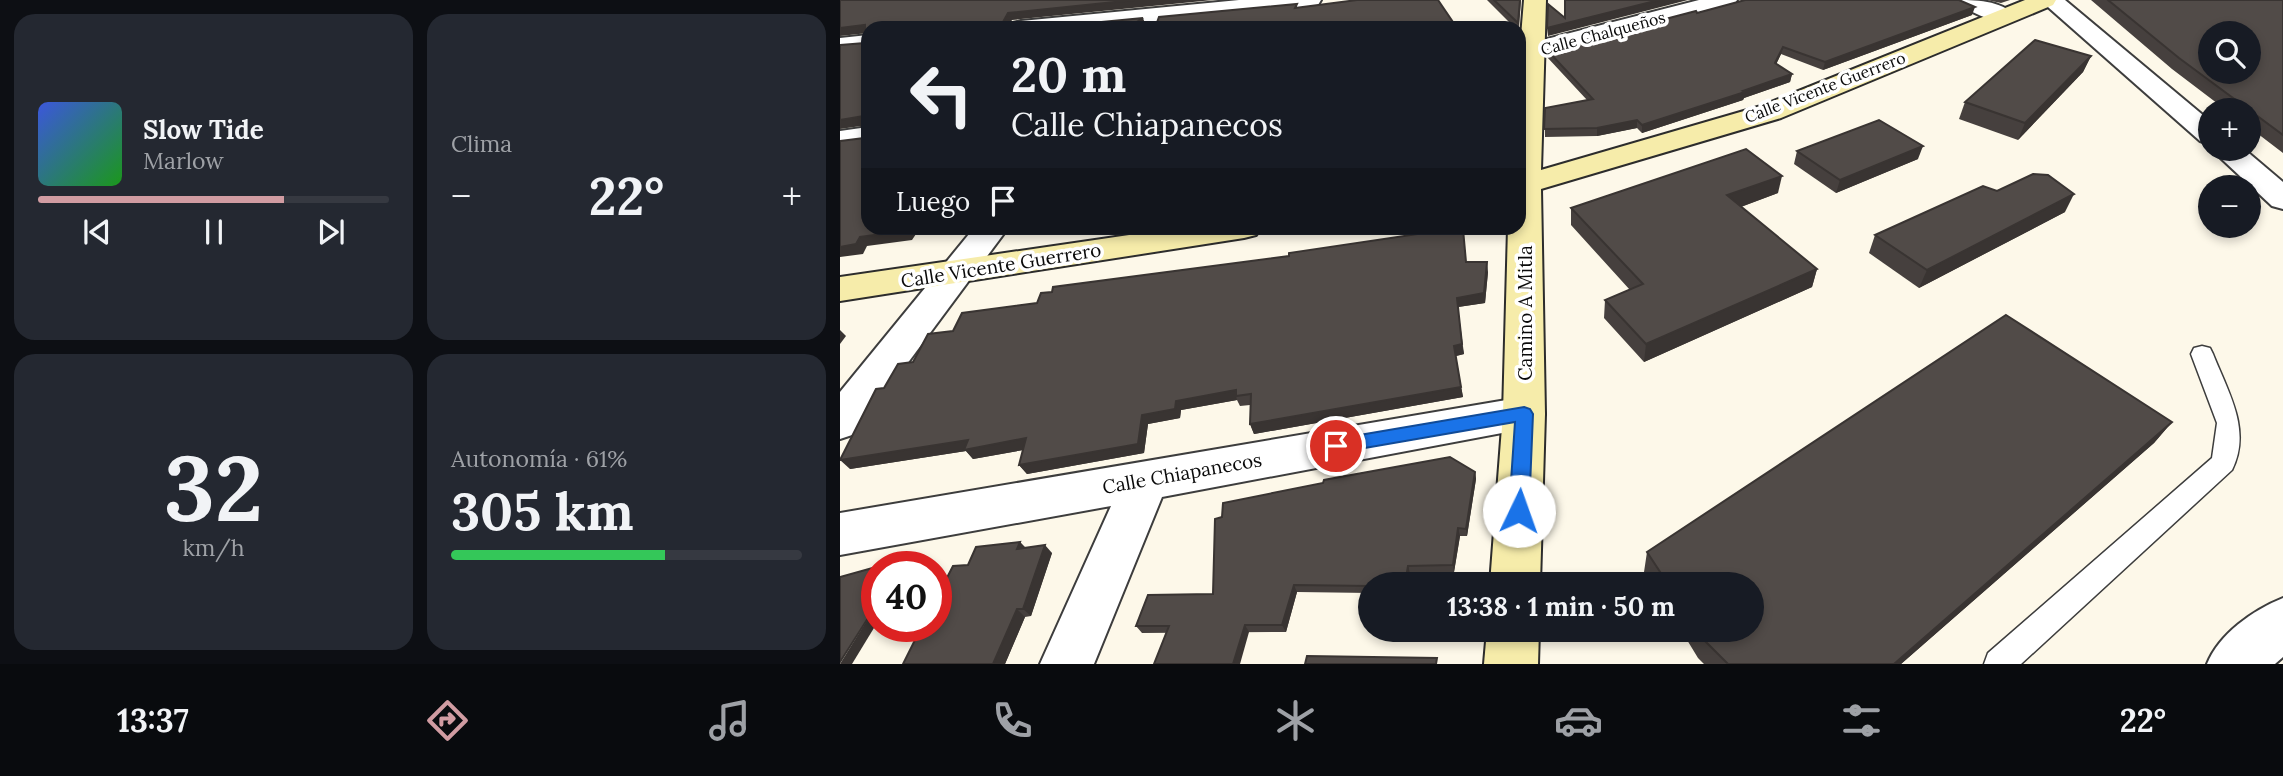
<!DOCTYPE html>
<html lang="es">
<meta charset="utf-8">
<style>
:root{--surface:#171b24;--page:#242831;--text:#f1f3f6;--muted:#9ea1a6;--line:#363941;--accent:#d19ca2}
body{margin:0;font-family:Lora,serif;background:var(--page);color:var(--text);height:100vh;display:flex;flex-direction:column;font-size:26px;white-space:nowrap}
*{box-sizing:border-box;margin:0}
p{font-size:23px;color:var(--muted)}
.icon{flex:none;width:38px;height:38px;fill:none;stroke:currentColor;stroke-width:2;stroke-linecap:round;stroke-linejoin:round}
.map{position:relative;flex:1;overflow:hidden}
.details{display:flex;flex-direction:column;gap:14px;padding:14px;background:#0d0f14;width:840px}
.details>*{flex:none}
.guide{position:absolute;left:21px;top:21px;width:665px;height:214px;border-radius:21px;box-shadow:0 4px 10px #0003;background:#171b24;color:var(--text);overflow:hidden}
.fabs{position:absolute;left:1358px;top:21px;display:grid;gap:14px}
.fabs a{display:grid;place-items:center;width:63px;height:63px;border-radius:50%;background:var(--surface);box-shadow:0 4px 10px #0003;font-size:35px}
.speed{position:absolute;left:21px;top:551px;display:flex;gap:14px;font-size:35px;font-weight:700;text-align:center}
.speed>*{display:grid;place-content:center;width:91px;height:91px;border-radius:50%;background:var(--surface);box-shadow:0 4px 10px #0003;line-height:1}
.speed .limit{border:10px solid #d22;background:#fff;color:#111}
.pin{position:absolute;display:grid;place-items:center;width:60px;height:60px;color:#fff;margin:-30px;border:4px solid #fff;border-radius:50%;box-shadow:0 2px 7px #0007}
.me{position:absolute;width:77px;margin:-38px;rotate:3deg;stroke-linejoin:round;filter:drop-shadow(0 0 5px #0008)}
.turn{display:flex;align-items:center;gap:24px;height:147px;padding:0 35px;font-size:32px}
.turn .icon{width:91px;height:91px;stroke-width:2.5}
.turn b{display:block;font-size:49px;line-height:60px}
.then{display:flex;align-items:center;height:66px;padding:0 35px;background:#0003;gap:14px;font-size:26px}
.big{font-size:52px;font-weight:700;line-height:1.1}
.details .widget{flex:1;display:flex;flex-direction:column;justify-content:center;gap:10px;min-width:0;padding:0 24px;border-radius:21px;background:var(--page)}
.details .dial{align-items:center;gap:0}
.dial b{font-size:91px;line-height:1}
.song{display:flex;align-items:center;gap:21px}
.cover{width:84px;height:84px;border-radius:10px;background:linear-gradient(135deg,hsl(230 70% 55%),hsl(120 70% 35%))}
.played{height:7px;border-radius:4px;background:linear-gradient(90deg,var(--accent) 70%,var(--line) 70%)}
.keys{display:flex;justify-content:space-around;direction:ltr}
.heat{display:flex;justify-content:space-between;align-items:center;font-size:38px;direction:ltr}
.charge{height:10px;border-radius:5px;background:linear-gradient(90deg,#34c759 61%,var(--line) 0)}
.details .tiles{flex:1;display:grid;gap:14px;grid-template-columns:repeat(2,1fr)}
.trip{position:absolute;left:518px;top:572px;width:406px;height:70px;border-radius:35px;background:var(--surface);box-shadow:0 4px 10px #0003;font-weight:700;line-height:70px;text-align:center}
.menu{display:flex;height:112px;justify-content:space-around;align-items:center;background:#090b0e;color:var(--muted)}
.menu .icon{width:49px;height:49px}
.menu .active{color:var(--accent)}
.menu b{font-size:32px;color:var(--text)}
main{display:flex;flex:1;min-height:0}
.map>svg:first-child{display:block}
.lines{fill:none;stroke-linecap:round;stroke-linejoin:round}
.lane-casing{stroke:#3d3d3d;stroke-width:3}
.street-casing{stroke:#3d3d3d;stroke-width:4}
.secondary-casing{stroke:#2c2c2c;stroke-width:4}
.lane{fill:#fff;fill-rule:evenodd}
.street{fill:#fff;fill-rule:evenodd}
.secondary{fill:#f6ecaa;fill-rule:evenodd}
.wall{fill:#46403e}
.shaded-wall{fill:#393432}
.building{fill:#514b48;stroke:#393432;stroke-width:2;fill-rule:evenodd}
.route{fill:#1a73e8;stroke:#114b97;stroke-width:2}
.labels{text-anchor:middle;stroke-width:7;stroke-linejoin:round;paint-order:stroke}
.far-street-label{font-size:16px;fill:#0a0a0a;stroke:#fff}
.street-label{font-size:19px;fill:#0a0a0a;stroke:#fff}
</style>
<main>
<section class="details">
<div class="tiles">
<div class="widget">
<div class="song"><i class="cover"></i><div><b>Slow Tide</b><p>Marlow</p></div></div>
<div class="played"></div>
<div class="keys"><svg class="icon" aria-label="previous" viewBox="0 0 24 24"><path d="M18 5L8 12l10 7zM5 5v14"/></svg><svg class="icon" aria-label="pause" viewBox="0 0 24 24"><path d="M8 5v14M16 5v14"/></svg><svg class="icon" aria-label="next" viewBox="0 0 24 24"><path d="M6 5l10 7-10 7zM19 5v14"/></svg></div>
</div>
<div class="widget"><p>Clima</p>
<div class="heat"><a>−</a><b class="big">22°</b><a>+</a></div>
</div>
<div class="widget dial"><b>32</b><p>km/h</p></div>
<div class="widget"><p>Autonomía · 61%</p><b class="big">305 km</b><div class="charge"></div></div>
</div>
</section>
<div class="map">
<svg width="1443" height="664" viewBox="0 0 1443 664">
<rect width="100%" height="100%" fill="#fdf8e9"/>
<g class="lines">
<g class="lane-casing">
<path id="lane" d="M 1362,346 L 1370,348 L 1373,354 C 1388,392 1412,430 1392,470 L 1181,664 L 1144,664 L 1148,653 L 1372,458 L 1377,423 L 1351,354 L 1354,348 Z"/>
</g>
<g class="street-casing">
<g id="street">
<path d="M 399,0 L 481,0 L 478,5 L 470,7 L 254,28 L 169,28 L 173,23 L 181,21 Z"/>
<path d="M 859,0 L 897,0 L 894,5 L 679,62 L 679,46 Z"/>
<path d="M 1115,0 C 1134,0 1162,0 1175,16 L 1171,21 C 1154,25 1134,12 1118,5 Z"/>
<path d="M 1200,0 L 1225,0 L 1370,121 L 1370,144 L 1360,141 Z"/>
<path d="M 28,35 L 28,49 L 0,52 L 0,38 Z"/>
<path d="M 28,127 L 28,145 L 0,149 L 0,131 Z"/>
<path d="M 1371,149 L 1404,149 L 1443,182 L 1443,209 L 1432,206 Z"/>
<path d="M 134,228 L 168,228 L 15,434 L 0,439 L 0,392 Z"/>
<path d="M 684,397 L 699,402 L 705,414 L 699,426 L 322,497 L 254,664 L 200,664 L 271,506 L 0,555 L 0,513 Z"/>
<path d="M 1443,598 L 1443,657 L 1435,664 L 1367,664 C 1379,634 1413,610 1443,598 Z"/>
</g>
</g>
<g class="secondary-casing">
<g id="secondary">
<path d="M 684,0 L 706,0 L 701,170 L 921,106 L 1185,0 L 1216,0 L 1213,5 L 941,118 L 701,189 L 705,414 L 700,584 L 650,584 L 663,414 L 668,228 L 679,228 L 679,61 Z"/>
<path d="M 337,228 L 421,228 L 416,235 L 404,238 L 0,301 L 0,277 Z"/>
<path d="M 647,630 L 699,630 L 698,664 L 644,664 Z"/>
</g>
</g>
<use href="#lane" class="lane"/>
<use href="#street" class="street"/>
<use href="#secondary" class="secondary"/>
</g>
<g class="wall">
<path d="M 647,0 L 681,0 L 679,28 L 675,28 Z"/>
<path d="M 1147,0 L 1170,0 L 1161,3 Z"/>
<path d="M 1251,0 L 1443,0 L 1443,153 L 1409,127 L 1409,110 L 1386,110 L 1332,69 Z"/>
<path d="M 857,13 L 1132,15 L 983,70 L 941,54 L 936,64 L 952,74 L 950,82 L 904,98 L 903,100 L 802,133 L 797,128 L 757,136 L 705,137 L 705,108 L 747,100 L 707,57 L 707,50 Z"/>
<path d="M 1251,56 L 1243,72 L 1178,140 L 1119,119 L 1125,102 Z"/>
<path d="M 957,151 L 1078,159 L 996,193 L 954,164 Z"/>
<path d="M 1157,191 L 1225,212 L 1079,288 L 1029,253 L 1035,235 Z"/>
<path d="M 938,193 L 901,207 L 977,269 L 972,287 L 804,362 L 764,318 L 765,300 L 790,290 L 731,225 L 731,208 Z"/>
<path d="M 626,262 L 648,272 L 645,303 L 618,307 L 624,354 L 616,356 L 623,397 L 414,434 L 410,424 L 410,405 L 400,406 L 397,400 L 341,410 L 340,418 L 308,424 L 304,453 L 187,474 L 179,465 L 183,450 L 133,459 L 126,451 L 10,469 L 44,388 L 73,362 Z"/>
<path d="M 1332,422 L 1314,443 L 1061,664 L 864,664 L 858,658 L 841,630 L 912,630 L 912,584 L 812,584 L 804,572 L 807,552 Z"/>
<path d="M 635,472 L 636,479 L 627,536 L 620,536 L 614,572 L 570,573 L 568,584 L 530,584 L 530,593 L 457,592 L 446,632 L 302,633 L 296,626 L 373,594 Z"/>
<path d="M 180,542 L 185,547 L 212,553 L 191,616 L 185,617 L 165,664 L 63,664 Z"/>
</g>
<g class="shaded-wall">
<path d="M 294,0 L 373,0 L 172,20 L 168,28 L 163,22 L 168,13 Z"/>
<path d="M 819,0 L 848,0 L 708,36 L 707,28 Z"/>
<path d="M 1135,7 L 1132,15 L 983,70 L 985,62 Z"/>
<path d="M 303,18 L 306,26 L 302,28 L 287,28 Z"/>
<path d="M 25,25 L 28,33 L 0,36 L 0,28 Z"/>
<path d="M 943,47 L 941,54 L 933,71 L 935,63 Z"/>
<path d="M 1251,56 L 1243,72 L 1178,140 L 1185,123 Z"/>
<path d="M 952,74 L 950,82 L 904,98 L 903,100 L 802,133 L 802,125 Z"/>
<path d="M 24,116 L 28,125 L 0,129 L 0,120 Z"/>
<path d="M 797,120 L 797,128 L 757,136 L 757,128 Z"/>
<path d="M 1083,146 L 1078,159 L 996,193 L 1000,180 Z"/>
<path d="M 942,176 L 938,193 L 884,213 L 887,195 Z"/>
<path d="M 1234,194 L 1225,212 L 1079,288 L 1087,270 Z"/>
<path d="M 68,228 L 80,228 L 72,240 L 27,246 L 23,254 L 0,257 L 0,247 L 20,237 Z"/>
<path d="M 243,228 L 259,228 L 244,230 Z"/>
<path d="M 647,262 L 648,272 L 645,303 L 618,307 L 617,298 Z"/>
<path d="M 977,269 L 972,287 L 804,362 L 806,344 Z"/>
<path d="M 0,330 L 6,336 L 0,344 Z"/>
<path d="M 622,344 L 624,354 L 616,356 L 614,346 Z"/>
<path d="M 621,387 L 623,397 L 414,434 L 410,424 Z"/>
<path d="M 396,390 L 396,396 L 397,400 L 341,410 L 340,418 L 308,424 L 304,453 L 187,474 L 179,465 L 336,401 Z"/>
<path d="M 1332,422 L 1314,443 L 1061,664 L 1054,664 Z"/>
<path d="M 186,438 L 194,448 L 133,459 L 126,451 L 10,469 L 0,460 L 128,440 Z"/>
<path d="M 635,472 L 636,479 L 627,536 L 626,529 Z"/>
<path d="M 618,528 L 620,536 L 614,572 L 613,565 Z"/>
<path d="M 180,542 L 187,550 L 177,549 Z"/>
<path d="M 205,545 L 212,553 L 191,616 L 183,609 Z"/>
<path d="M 65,559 L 72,565 L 71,567 L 60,567 Z"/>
<path d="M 568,566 L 570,573 L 568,584 L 565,584 Z"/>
<path d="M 454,585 L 457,592 L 446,632 L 442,625 Z"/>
<path d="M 37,604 L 37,623 L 12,664 L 0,664 Z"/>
<path d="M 177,609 L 185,617 L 165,664 L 153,664 Z"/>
<path d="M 405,625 L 409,632 L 400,664 L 393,664 Z"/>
</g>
<g class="building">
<path d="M 0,0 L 294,0 L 168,13 L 163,22 L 251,23 L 303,18 L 287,28 L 28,28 L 28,228 L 68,228 L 65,231 L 20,237 L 16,244 L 0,247 L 0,141 L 24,138 L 24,116 L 0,120 L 0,45 L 25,43 L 25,25 L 0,28 Z"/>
<path d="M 517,0 L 598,0 L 617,28 L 315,28 L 319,17 L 457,4 L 455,8 Z"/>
<path d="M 654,0 L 680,0 L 678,23 Z"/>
<path d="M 725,0 L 819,0 L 707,28 L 708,4 L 725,18 Z"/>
<path d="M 905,0 L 1119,0 L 1135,7 L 985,62 L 943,47 L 935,63 L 952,74 L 903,91 L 905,92 L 802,125 L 797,120 L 757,128 L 704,129 L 705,108 L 753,99 L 707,50 L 856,11 L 857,13 Z"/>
<path d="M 1268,0 L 1443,0 L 1443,135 L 1339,58 ZM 1370,33 L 1409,33 L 1409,72 L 1370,72 Z"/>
<path d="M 1195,40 L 1251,56 L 1185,123 L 1125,102 Z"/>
<path d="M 1039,120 L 1083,146 L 1000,180 L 957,151 Z"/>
<path d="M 906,149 L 942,176 L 887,195 L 977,269 L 806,344 L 765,300 L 803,284 L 731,208 Z"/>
<path d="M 1193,174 L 1208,175 L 1234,194 L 1087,270 L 1035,235 L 1143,186 L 1157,191 Z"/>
<path d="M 618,228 L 623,229 L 626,262 L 647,262 L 644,293 L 617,298 L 622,344 L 614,346 L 621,387 L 410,424 L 411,394 L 396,396 L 396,390 L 336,401 L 335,409 L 302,415 L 298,444 L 179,465 L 186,438 L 124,450 L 128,440 L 0,460 L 36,389 L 44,388 L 58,364 L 73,362 L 88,334 L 113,331 L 122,313 L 197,303 L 201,293 L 212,292 L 213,287 L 449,256 L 449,253 Z"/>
<path d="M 1166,315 L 1332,422 L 1054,664 L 888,664 L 864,640 L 857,630 L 912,630 L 912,584 L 828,584 L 807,552 Z"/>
<path d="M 610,457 L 635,472 L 626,529 L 618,528 L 613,565 L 568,566 L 565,584 L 530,584 L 530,586 L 454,585 L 442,625 L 405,625 L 393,664 L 314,664 L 329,626 L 296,626 L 308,595 L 373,594 L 375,519 L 382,517 L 383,503 L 483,483 L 484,480 Z"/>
<path d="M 180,542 L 177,549 L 205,545 L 183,609 L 177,609 L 153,664 L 63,664 L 82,626 L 96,626 L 96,599 L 113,566 L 128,565 L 136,547 Z"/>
<path d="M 65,559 L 60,567 L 37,567 L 37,604 L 0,662 L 0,577 Z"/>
<path d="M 467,656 L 597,658 L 596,664 L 465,664 Z"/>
</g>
<path class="route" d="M 684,407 L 690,409 L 693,414 L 689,511 L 686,517 L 679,520 L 672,517 L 669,511 L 675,422 L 496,453 L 489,451 L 487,446 L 489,441 L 496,439 Z"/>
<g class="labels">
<g class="far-street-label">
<text transform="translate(763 33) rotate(-15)" y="6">Calle Chalqueños</text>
<text transform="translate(985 87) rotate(-21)" y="6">Calle Vicente Guerrero</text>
</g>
<g class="street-label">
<text transform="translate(161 265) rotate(-9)" y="7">Calle Vicente Guerrero</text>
<text transform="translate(685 313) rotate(-90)" y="7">Camino A Mitla</text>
<text transform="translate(342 473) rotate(-10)" y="7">Calle Chiapanecos</text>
</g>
</g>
</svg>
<div class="fabs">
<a><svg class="icon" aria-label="search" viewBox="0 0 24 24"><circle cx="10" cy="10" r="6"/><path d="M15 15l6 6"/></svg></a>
<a>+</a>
<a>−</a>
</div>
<div class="speed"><div class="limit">40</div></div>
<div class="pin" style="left:496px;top:446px;background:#d93025"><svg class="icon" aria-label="arrive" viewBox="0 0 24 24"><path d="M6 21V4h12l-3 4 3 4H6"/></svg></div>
<svg class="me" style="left:679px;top:511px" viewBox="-20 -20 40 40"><circle r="19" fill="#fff"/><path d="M0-13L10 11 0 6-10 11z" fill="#1a73e8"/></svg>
<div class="trip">13:38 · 1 min · 50 m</div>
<div class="guide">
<div class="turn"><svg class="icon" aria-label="left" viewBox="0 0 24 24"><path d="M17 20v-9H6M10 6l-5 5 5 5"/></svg><div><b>20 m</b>Calle Chiapanecos</div></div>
<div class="then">Luego<svg class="icon" aria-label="arrive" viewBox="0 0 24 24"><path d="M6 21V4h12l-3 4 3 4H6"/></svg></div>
</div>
</div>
</main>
<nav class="menu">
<b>13:37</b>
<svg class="icon active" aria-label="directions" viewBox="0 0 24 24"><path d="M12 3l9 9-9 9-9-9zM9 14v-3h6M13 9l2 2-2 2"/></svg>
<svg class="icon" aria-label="music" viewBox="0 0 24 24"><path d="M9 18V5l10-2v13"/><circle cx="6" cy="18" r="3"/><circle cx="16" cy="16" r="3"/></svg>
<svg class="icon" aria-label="phone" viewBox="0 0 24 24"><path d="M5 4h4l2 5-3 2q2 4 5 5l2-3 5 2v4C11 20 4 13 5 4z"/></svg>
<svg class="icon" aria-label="climate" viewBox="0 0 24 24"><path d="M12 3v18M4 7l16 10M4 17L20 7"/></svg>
<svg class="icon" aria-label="car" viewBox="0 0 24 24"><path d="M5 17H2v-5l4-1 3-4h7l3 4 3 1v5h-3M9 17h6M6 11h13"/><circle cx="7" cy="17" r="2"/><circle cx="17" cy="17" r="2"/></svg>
<svg class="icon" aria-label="filters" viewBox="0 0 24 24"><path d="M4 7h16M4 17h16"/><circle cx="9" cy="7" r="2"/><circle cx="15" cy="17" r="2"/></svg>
<b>22°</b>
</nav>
